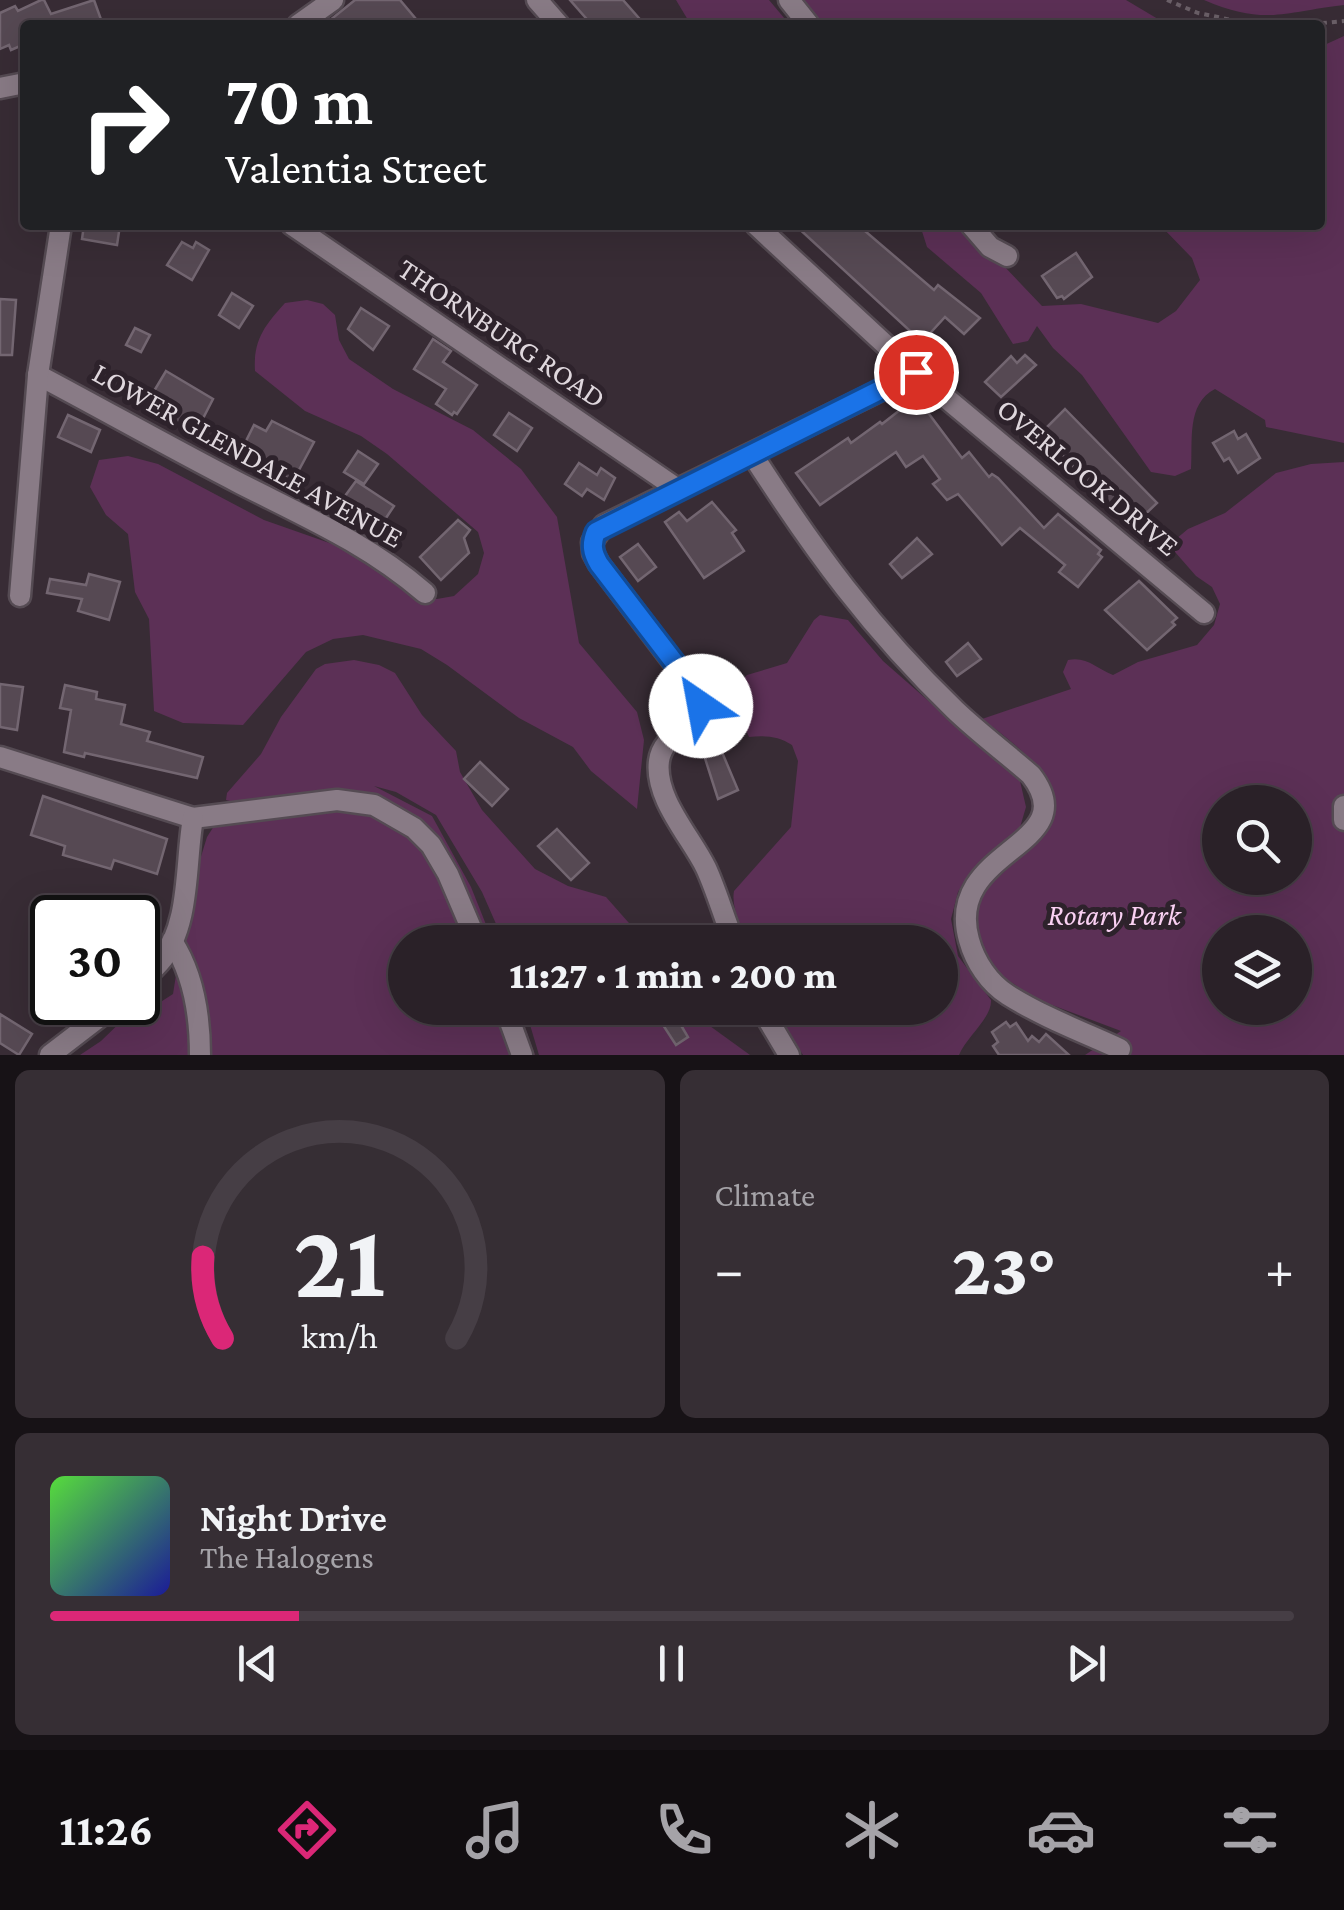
<!DOCTYPE html>
<meta charset="utf-8">
<style>
:root{--surface:#2a2128;--page:#362e34;--text:#f1f3f6;--muted:#a5a3a8;--line:#463e45;--accent:#db2777}
body{margin:0;font-family:"Crimson Pro",serif;background:var(--page);color:var(--text);height:100vh;display:flex;flex-direction:column;font-size:38px;white-space:nowrap}
*{box-sizing:border-box;margin:0}
p{font-size:32px;color:var(--muted)}
.icon{flex:none;width:55px;height:55px;fill:none;stroke:currentColor;stroke-width:2;stroke-linecap:round;stroke-linejoin:round}
.map{position:relative;height:1055px;overflow:hidden}
.details{display:flex;flex-direction:column;gap:15px;padding:15px;background:#171216;flex:1}
.details>*{flex:none}
.hud{position:absolute;left:20px;top:20px;width:1305px;height:210px;border-radius:10px;box-shadow:0 10px 40px #0002,0 0 0 2px var(--line);background:#202124;color:#fff;overflow:hidden}
.fabs{position:absolute;left:1202px;top:785px;display:grid;gap:20px}
.fabs a{display:grid;place-items:center;width:110px;height:110px;border-radius:50%;background:var(--surface);box-shadow:0 10px 40px #0002,0 0 0 2px var(--line);font-size:50px}
.speed{position:absolute;left:30px;top:895px;display:flex;gap:20px;font-size:50px;font-weight:700;text-align:center}
.speed>*{display:grid;place-content:center;width:130px;height:130px;border-radius:50%;background:var(--surface);box-shadow:0 10px 40px #0002,0 0 0 2px var(--line);line-height:1}
.speed .limit{border:5px solid #111;border-radius:15px;background:#fff;color:#111}
.pin{position:absolute;display:grid;place-items:center;width:85px;height:85px;color:#fff;margin:-42px;border:5px solid #fff;border-radius:50%;box-shadow:0 2px 10px #0007}
.me{position:absolute;width:110px;margin:-55px;rotate:327deg;stroke-linejoin:round;filter:drop-shadow(0 0 8px #0008)}
.turn{display:flex;align-items:center;gap:35px;height:210px;padding:0 40px;font-size:45px}
.turn .icon{width:130px;height:130px;stroke-width:2.5}
.turn b{display:block;font-size:70px;line-height:85px}
.big{font-size:75px;font-weight:800;line-height:1.1}
.details .widget{flex:1;display:flex;flex-direction:column;justify-content:center;gap:15px;min-width:0;padding:0 35px;border-radius:15px;background:var(--page)}
.details .dial{align-items:center;gap:0}
.dial svg{height:260px;overflow:visible;fill:none;stroke:var(--line);stroke-width:7;stroke-linecap:round;text-anchor:middle}
.dial text{fill:var(--text);stroke:none}
.song{display:flex;align-items:center;gap:30px}
.cover{width:120px;height:120px;border-radius:15px;background:linear-gradient(135deg,hsl(110 70% 55%),hsl(240 70% 35%))}
.played{height:10px;border-radius:5px;background:linear-gradient(90deg,var(--accent) 20%,var(--line) 20%)}
.keys{display:flex;justify-content:space-around;direction:ltr}
.heat{display:flex;justify-content:space-between;align-items:center;font-size:55px;direction:ltr}
.details .tiles{flex:1;display:grid;gap:15px;grid-template-columns:1fr 1fr}
.widget:last-child{grid-column:span 2}
.trip{position:absolute;left:388px;top:925px;width:570px;height:100px;border-radius:50px;background:var(--surface);box-shadow:0 10px 40px #0002,0 0 0 2px var(--line);font-weight:800;line-height:100px;text-align:center}
.tab-bar{display:flex;height:160px;justify-content:space-around;align-items:center;background:#110d10;color:var(--muted)}
.tab-bar .icon{width:70px;height:70px}
.tab-bar .active{color:var(--accent)}
.tab-bar b{font-size:45px;color:var(--text)}
.map>svg:first-child{display:block}
.green{fill:#5c3056;fill-rule:evenodd}
.building{fill:#564953;stroke:#736671;stroke-width:2.5}
.lines{fill:none;stroke-linecap:round;stroke-linejoin:round}
.street-casing{stroke:#554b53;stroke-width:25}
.path{stroke:#6b6068;stroke-width:4;stroke-dasharray:5 5;stroke-linecap:butt}
.street{stroke:#897b86;stroke-width:20}
.route-casing{stroke:#114b97;stroke-width:25}
.route{stroke:#1a73e8;stroke-width:18}
.labels{text-anchor:middle;stroke-width:10;stroke-linejoin:round;paint-order:stroke}
.street-label{font-size:30px;fill:#dfd7dd;stroke:#2d222b}
.park-label{font-size:30px;font-style:italic;fill:#fad1f3;stroke:#2d222b}
</style>
<div class="map">
<svg width="1344" height="1055" viewBox="0 0 1344 1055">
<rect width="100%" height="100%" fill="#382c35"/>
<g class="green">
<path d="M 676,0 L 769,0 L 790,25 L 691,25 Z"/>
<path d="M 796,0 L 1126,0 L 1168,25 L 815,25 Z"/>
<path d="M 1204,0 L 1344,0 L 1344,5 C 1283,12 1265,26 1204,0 Z"/>
<path d="M 1344,36 L 1344,443 L 1266,427 L 1265,420 L 1215,389 C 1186,404 1193,441 1191,469 L 1175,476 L 1151,472 L 1082,375 L 1053,348 L 1037,326 L 1028,341 L 1013,344 L 981,293 L 927,247 L 920,225 L 965,225 L 1042,306 L 1081,304 L 1158,323 L 1176,311 L 1200,280 L 1192,258 L 1160,225 L 1320,225 L 1320,47 Z"/>
<path d="M 307,300 L 323,304 L 335,315 L 339,340 L 349,359 L 393,389 L 473,430 L 521,469 L 557,517 L 579,643 L 637,712 L 644,740 L 637,809 L 591,771 L 573,747 L 519,718 L 447,665 L 421,649 L 363,635 L 333,639 L 306,652 L 243,725 L 183,723 L 154,711 L 149,619 L 135,592 L 128,534 L 106,515 L 90,487 L 99,460 L 128,456 L 158,464 L 264,520 L 375,559 L 421,595 L 437,599 L 454,596 L 478,574 L 484,553 L 478,532 L 387,454 L 361,436 L 305,411 L 255,371 C 253,340 265,325 285,303 Z"/>
<path d="M 1344,462 L 1344,1055 L 1085,1055 L 1121,1031 L 1036,999 L 999,974 L 982,956 L 974,900 L 1037,841 C 1082,790 1019,747 982,719 L 1071,689 L 1063,672 L 1068,660 C 1087,656 1097,669 1113,675 L 1138,662 L 1197,645 L 1214,625 L 1220,604 L 1212,587 L 1196,576 L 1175,552 L 1176,539 L 1188,529 L 1225,513 L 1276,473 L 1311,464 ZM 1220,802 L 1295,802 L 1295,878 L 1220,878 ZM 1220,932 L 1295,932 L 1295,1008 L 1220,1008 Z"/>
<path d="M 820,615 L 848,620 L 883,661 L 932,704 L 973,733 L 997,761 L 1020,781 L 1026,807 L 1018,834 L 1010,845 L 965,880 L 958,892 L 951,919 L 958,956 L 991,1000 C 992,1018 967,1036 959,1055 L 803,1055 L 774,1008 L 940,1008 L 940,942 L 749,942 C 741,928 731,907 734,891 L 791,827 L 798,761 L 792,745 C 779,736 764,735 749,737 L 734,703 L 735,687 L 747,675 L 787,663 L 814,620 Z"/>
<path d="M 354,660 L 379,665 L 395,673 L 422,715 L 456,751 L 460,772 L 482,810 L 535,869 L 568,886 L 606,897 L 636,931 L 640,942 L 504,942 L 482,892 L 436,815 L 396,792 L 374,786 L 432,816 L 471,887 L 493,942 L 405,942 L 405,1008 L 518,1008 L 535,1055 L 80,1055 L 101,1041 L 132,1011 L 145,1012 L 173,994 L 188,899 L 207,837 L 230,801 L 226,800 L 227,793 L 261,754 L 281,717 L 316,669 L 325,664 Z"/>
<path d="M 525,1008 L 685,1008 L 750,1055 L 539,1055 Z"/>
</g>
<g class="building">
<path d="M 41,0 L 44,0 L 51,14 L 94,0 L 103,25 L 25,25 L 25,44 L 11,50 L 9,45 L 0,49 L 0,13 L 15,6 L 18,11 Z"/>
<path d="M 355,0 L 400,0 L 421,25 L 324,25 Z"/>
<path d="M 570,0 L 623,0 L 645,25 L 592,25 Z"/>
<path d="M 84,225 L 120,225 L 117,245 L 82,239 Z"/>
<path d="M 795,225 L 858,225 L 934,290 L 938,285 L 980,318 L 964,334 L 945,317 L 922,342 Z"/>
<path d="M 182,242 L 193,248 L 196,242 L 209,250 L 192,280 L 167,265 Z"/>
<path d="M 1076,253 L 1092,277 L 1064,299 L 1062,296 L 1057,298 L 1042,276 Z"/>
<path d="M 232,293 L 253,306 L 239,328 L 219,315 Z"/>
<path d="M 0,299 L 16,300 L 12,355 L 0,355 Z"/>
<path d="M 361,308 L 389,326 L 373,350 L 348,329 Z"/>
<path d="M 135,328 L 150,335 L 141,352 L 126,345 Z"/>
<path d="M 433,339 L 451,351 L 443,362 L 477,385 L 457,414 L 454,412 L 452,415 L 436,404 L 446,389 L 414,369 Z"/>
<path d="M 1025,355 L 1036,365 L 1001,397 L 985,382 L 1011,356 L 1017,363 Z"/>
<path d="M 166,371 L 213,399 L 196,432 L 148,407 L 148,401 Z"/>
<path d="M 914,399 L 918,404 L 920,402 L 962,458 L 969,452 L 989,477 L 992,474 L 998,478 L 1044,528 L 1058,514 L 1101,550 L 1098,554 L 1102,557 L 1078,587 L 1059,572 L 1065,565 L 1020,528 L 1002,545 L 958,494 L 947,500 L 933,484 L 940,479 L 923,456 L 906,467 L 896,452 L 820,505 L 796,473 L 848,438 L 851,443 L 880,422 L 882,424 Z"/>
<path d="M 1065,409 L 1157,503 L 1136,523 L 1130,526 L 1044,436 L 1048,432 L 1045,429 Z"/>
<path d="M 509,413 L 532,428 L 517,451 L 494,435 Z"/>
<path d="M 68,415 L 100,430 L 91,452 L 58,437 Z"/>
<path d="M 272,421 L 314,442 L 293,481 L 240,453 L 254,425 L 266,431 Z"/>
<path d="M 1234,431 L 1238,439 L 1246,434 L 1260,458 L 1238,473 L 1229,458 L 1224,461 L 1213,443 Z"/>
<path d="M 358,451 L 378,464 L 364,484 L 344,472 Z"/>
<path d="M 579,463 L 597,475 L 601,468 L 615,478 L 604,500 L 587,489 L 582,496 L 565,484 Z"/>
<path d="M 356,481 L 394,506 L 378,530 L 349,512 L 355,503 L 345,496 Z"/>
<path d="M 712,502 L 736,530 L 732,533 L 744,551 L 704,578 L 665,522 L 679,512 L 687,521 Z"/>
<path d="M 458,520 L 470,530 L 464,538 L 469,553 L 441,580 L 420,557 Z"/>
<path d="M 917,538 L 932,554 L 902,578 L 890,564 Z"/>
<path d="M 638,544 L 656,567 L 638,581 L 620,557 Z"/>
<path d="M 89,574 L 120,582 L 109,620 L 78,611 L 82,599 L 47,593 L 50,579 L 86,585 Z"/>
<path d="M 1139,581 L 1177,618 L 1172,622 L 1175,625 L 1147,650 L 1105,610 Z"/>
<path d="M 968,643 L 981,659 L 957,676 L 946,662 Z"/>
<path d="M 0,684 L 23,687 L 17,730 L 0,727 Z"/>
<path d="M 65,685 L 97,692 L 96,699 L 125,705 L 121,724 L 150,732 L 147,741 L 203,757 L 197,778 L 85,753 L 84,757 L 64,752 L 71,710 L 60,708 Z"/>
<path d="M 719,745 L 738,790 L 718,799 L 703,752 Z"/>
<path d="M 480,762 L 508,789 L 492,806 L 464,779 Z"/>
<path d="M 43,796 L 167,839 L 157,874 L 114,860 L 111,869 L 63,855 L 65,846 L 31,835 Z"/>
<path d="M 557,829 L 589,863 L 571,880 L 538,846 Z"/>
<path d="M 652,1008 L 701,1008 L 686,1018 L 689,1022 L 682,1027 L 688,1037 L 676,1045 Z"/>
<path d="M 0,1014 L 32,1034 L 19,1055 L 0,1043 Z"/>
<path d="M 1006,1022 L 1010,1027 L 1016,1023 L 1028,1041 L 1032,1036 L 1039,1042 L 1046,1034 L 1069,1055 L 999,1055 L 993,1046 L 998,1042 L 992,1032 Z"/>
</g>
<g class="lines">
<g class="street-casing">
<g id="street">
<path d="M 537,0 L 559,25"/>
<path d="M 789,0 L 809,25"/>
<path d="M 298,25 L 333,0"/>
<path d="M 0,88 L 25,83"/>
<path d="M 292,225 L 679,490"/>
<path d="M 756,225 L 916,373 L 1204,613"/>
<path d="M 971,225 L 990,247 L 1007,256"/>
<path d="M 38,375 C 106,411 173,449 241,484 C 308,518 368,544 425,593"/>
<path d="M 752,454 C 814,551 872,630 955,710 C 979,733 1006,753 1031,775 C 1087,847 943,848 969,940 C 975,962 989,983 1008,995 C 1043,1017 1083,1032 1120,1049"/>
<path d="M 20,596 L 38,375 L 61,225"/>
<path d="M 0,757 L 193,818 L 337,800 L 374,805 L 414,828 L 431,845 L 448,874 L 477,942"/>
<path d="M 1344,806 L 1344,820"/>
<path d="M 172,941 C 194,975 200,1015 200,1055"/>
<path d="M 734,942 C 724,918 717,892 706,868 C 691,837 654,798 659,761 C 663,731 701,727 701,699 L 599,564 L 593,553 L 592,542 L 604,525 L 916,373"/>
<path d="M 138,985 C 145,977 153,970 160,962 C 191,925 185,863 193,818"/>
<path d="M 505,1008 L 522,1055"/>
<path d="M 761,1008 L 789,1055"/>
<path d="M 50,1055 L 119,1002"/>
</g>
</g>
<g class="path">
<path d="M 1167,0 L 1198,13 L 1256,25"/>
<path d="M 1302,25 L 1344,21"/>
</g>
<use href="#street" class="street"/>
</g>
<g class="lines">
<g class="route-casing">
<path id="route" d="M 701,706 L 697,692 L 599,564 C 592,552 591,544 596,532 L 916,372"/>
</g>
<use href="#route" class="route"/>
</g>
<g class="labels">
<g class="street-label">
<text transform="translate(502 333) rotate(34)" y="10">THORNBURG ROAD</text>
<text transform="translate(248 455) rotate(29)" y="10">LOWER GLENDALE AVENUE</text>
<text transform="translate(1088 477) rotate(40)" y="10">OVERLOOK DRIVE</text>
</g>
<g class="park-label">
<text x="1114" y="925">Rotary Park</text>
</g>
</g>
</svg>
<div class="fabs">
<a><svg class="icon" aria-label="search" viewBox="0 0 24 24"><circle cx="10" cy="10" r="6"/><path d="M15 15l6 6"/></svg></a>
<a><svg class="icon" aria-label="layers" viewBox="0 0 24 24"><path d="M12 4l9 5-9 5-9-5zM3 14l9 5 9-5"/></svg></a>
</div>
<div class="speed"><div class="limit">30</div></div>
<div class="pin" style="left:916px;top:372px;background:#d93025"><svg class="icon" aria-label="arrive" viewBox="0 0 24 24"><path d="M6 21V4h12l-3 4 3 4H6"/></svg></div>
<svg class="me" style="left:701px;top:706px" viewBox="-20 -20 40 40"><circle r="19" fill="#fff"/><path d="M0-13L10 11 0 6-10 11z" fill="#1a73e8"/></svg>
<div class="trip">11:27 · 1 min · 200 m</div>
<div class="hud">
<div class="turn"><svg class="icon" aria-label="right" viewBox="0 0 24 24"><path d="M7 20v-9h11M14 6l5 5-5 5"/></svg><div><b>70 m</b>Valentia Street</div></div>
</div>
</div>
<section class="details">
<div class="tiles">
<div class="widget dial"><svg viewBox="0 0 100 80">
<path d="M14 69A42 42 0 1 1 86 69"/>
<path d="M14 69A42 42 0 0 1 8 44" stroke="#db2777"/>
<text x="50" y="56" font-size="32" font-weight="700">21</text>
<text x="50" y="72" font-size="11">km/h</text>
</svg></div>
<div class="widget"><p>Climate</p>
<div class="heat"><a>−</a><b class="big">23°</b><a>+</a></div>
</div>
<div class="widget">
<div class="song"><i class="cover"></i><div><b>Night Drive</b><p>The Halogens</p></div></div>
<div class="played"></div>
<div class="keys"><svg class="icon" aria-label="previous" viewBox="0 0 24 24"><path d="M18 5L8 12l10 7zM5 5v14"/></svg><svg class="icon" aria-label="pause" viewBox="0 0 24 24"><path d="M8 5v14M16 5v14"/></svg><svg class="icon" aria-label="next" viewBox="0 0 24 24"><path d="M6 5l10 7-10 7zM19 5v14"/></svg></div>
</div>
</div>
</section>
<nav class="tab-bar">
<b>11:26</b>
<svg class="icon active" aria-label="directions" viewBox="0 0 24 24"><path d="M12 3l9 9-9 9-9-9zM9 14v-3h6M13 9l2 2-2 2"/></svg>
<svg class="icon" aria-label="music" viewBox="0 0 24 24"><path d="M9 18V5l10-2v13"/><circle cx="6" cy="18" r="3"/><circle cx="16" cy="16" r="3"/></svg>
<svg class="icon" aria-label="phone" viewBox="0 0 24 24"><path d="M5 4h4l2 5-3 2q2 4 5 5l2-3 5 2v4C11 20 4 13 5 4z"/></svg>
<svg class="icon" aria-label="climate" viewBox="0 0 24 24"><path d="M12 3v18M4 7l16 10M4 17L20 7"/></svg>
<svg class="icon" aria-label="car" viewBox="0 0 24 24"><path d="M5 17H2v-5l4-1 3-4h7l3 4 3 1v5h-3M9 17h6M6 11h13"/><circle cx="7" cy="17" r="2"/><circle cx="17" cy="17" r="2"/></svg>
<svg class="icon" aria-label="filters" viewBox="0 0 24 24"><path d="M4 7h16M4 17h16"/><circle cx="9" cy="7" r="2"/><circle cx="15" cy="17" r="2"/></svg>
</nav>
